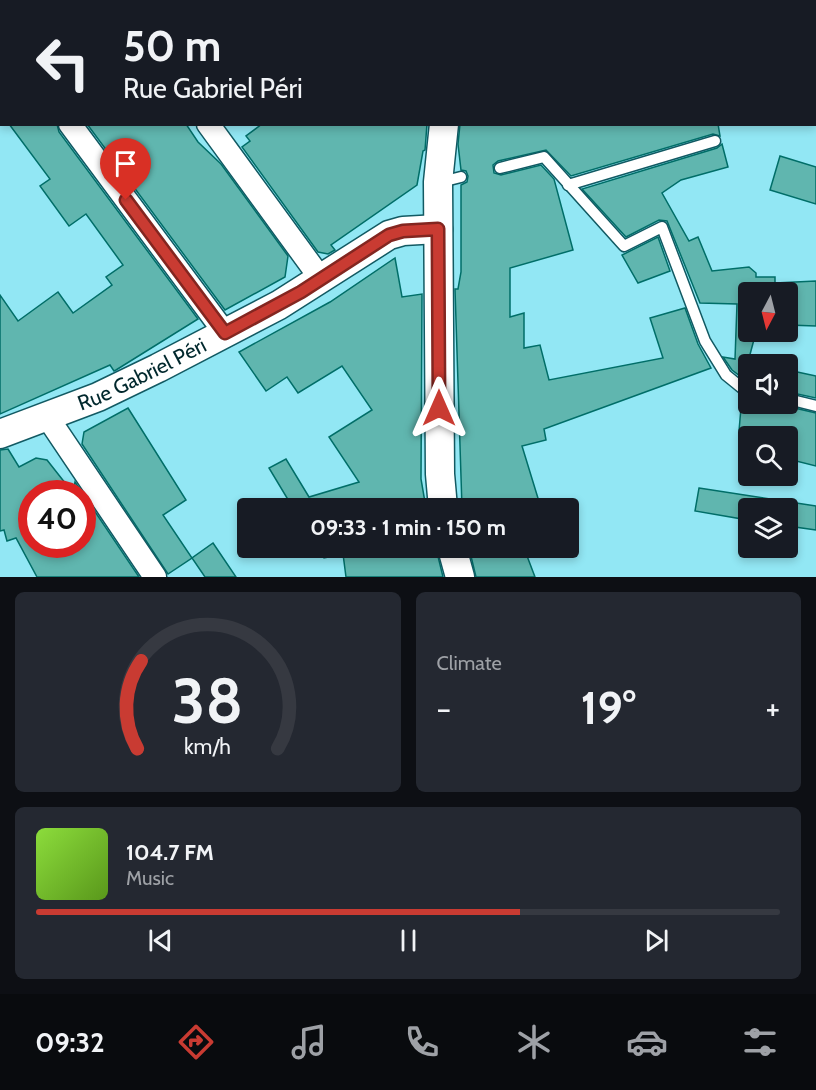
<!DOCTYPE html>
<meta charset="utf-8">
<style>
:root{--surface:#171b24;--page:#242831;--text:#f1f3f6;--muted:#9ea1a6;--line:#363941;--accent:#c93b32}
body{margin:0;font-family:Cabin,sans-serif;background:var(--page);color:var(--text);height:100vh;display:flex;flex-direction:column;font-size:22px;white-space:nowrap}
*{box-sizing:border-box;margin:0}
p{font-size:20px;color:var(--muted)}
.icon{flex:none;width:33px;height:33px;fill:none;stroke:currentColor;stroke-width:2;stroke-linecap:round;stroke-linejoin:round}
.map{position:relative;height:577px;overflow:hidden}
.details{display:flex;flex-direction:column;gap:15px;padding:15px;background:#0d0f14;flex:1}
.details>*{flex:none}
.banner{position:absolute;left:0px;top:0px;width:816px;height:126px;box-shadow:0 3px 9px #0003;background:#171b24;color:var(--text);overflow:hidden}
.needle{width:39px;rotate:187deg}
.fabs{position:absolute;left:738px;top:282px;display:grid;gap:12px}
.fabs a{display:grid;place-items:center;width:60px;height:60px;border-radius:6px;background:var(--surface);box-shadow:0 3px 9px #0003;font-size:30px}
.speed{position:absolute;left:18px;top:480px;display:flex;gap:12px;font-size:30px;font-weight:700;text-align:center}
.speed>*{display:grid;place-content:center;width:78px;height:78px;border-radius:50%;background:var(--surface);box-shadow:0 3px 9px #0003;line-height:1}
.speed .limit{border:9px solid #d22;background:#fff;color:#111}
.pin{position:absolute;display:grid;place-items:center;width:51px;height:51px;color:#fff;margin:-62px -26px;border-radius:50% 50% 50% 0;rotate:-45deg;box-shadow:0 0 6px #0007}
.pin .icon{rotate:45deg}
.me{position:absolute;width:66px;margin:-33px;rotate:0deg;stroke-linejoin:round;filter:drop-shadow(0 0 4px #0008)}
.turn{display:flex;align-items:center;gap:21px;height:126px;padding:0 24px;font-size:27px}
.turn .icon{width:78px;height:78px;stroke-width:2.5}
.turn b{display:block;font-size:42px;line-height:51px}
.big{font-size:45px;font-weight:700;line-height:1.1}
.details .card{flex:1;display:flex;flex-direction:column;justify-content:center;gap:9px;min-width:0;padding:0 21px;border-radius:9px;background:var(--page)}
.details .dial{align-items:center;gap:0}
.dial svg{height:156px;overflow:visible;fill:none;stroke:var(--line);stroke-width:7;stroke-linecap:round;text-anchor:middle}
.dial text{fill:var(--text);stroke:none}
.song{display:flex;align-items:center;gap:18px}
.cover{width:72px;height:72px;border-radius:9px;background:linear-gradient(135deg,hsl(90 70% 55%),hsl(90 70% 35%))}
.played{height:6px;border-radius:3px;background:linear-gradient(90deg,var(--accent) 65%,var(--line) 65%)}
.keys{display:flex;justify-content:space-around;direction:ltr}
.heat{display:flex;justify-content:space-between;align-items:center;font-size:33px;direction:ltr}
.details .tiles{flex:1;display:grid;gap:15px;grid-template-columns:1fr 1fr}
.card:last-child{grid-column:span 2}
.trip{position:absolute;left:237px;top:498px;width:342px;height:60px;border-radius:6px;background:var(--surface);box-shadow:0 3px 9px #0003;font-weight:700;line-height:60px;text-align:center}
.tab-bar{display:flex;height:96px;justify-content:space-around;align-items:center;background:#090b0e;color:var(--muted)}
.tab-bar .icon{width:42px;height:42px}
.tab-bar .active{color:var(--accent)}
.tab-bar b{font-size:27px;color:var(--text)}
.map>svg:first-child{display:block}
.building{fill:#60b6af;stroke:#006e68;stroke-width:1.5;fill-rule:evenodd}
.lines{fill:none;stroke-linecap:round;stroke-linejoin:round}
.service-casing{stroke:#125a63;stroke-width:13}
.minor-casing{stroke:#125a63;stroke-width:25}
.tertiary-casing{stroke:#125a63;stroke-width:31}
.service{stroke:#fff;stroke-width:10}
.minor{stroke:#fff;stroke-width:22}
.tertiary{stroke:#fff;stroke-width:28}
.route-casing{stroke:#832620;stroke-width:15}
.route{stroke:#c93b32;stroke-width:10}
.labels{text-anchor:middle;stroke-width:4.5;stroke-linejoin:round;paint-order:stroke}
.street-label{font-size:21px;fill:#01282d;stroke:#92e7f4}
</style>
<div class="map">
<svg width="816" height="577" viewBox="0 0 816 577">
<rect width="100%" height="100%" fill="#92e7f4"/>
<g class="building">
<path d="M 9,124 L 57,124 L 59,132 L 198,319 L 116,370 L 114,371 L 110,365 L 0,414 L 0,295 L 18,321 L 58,292 L 73,313 L 112,285 L 106,277 L 123,265 L 86,214 L 69,226 L 40,186 L 50,179 Z"/>
<path d="M 87,124 L 186,124 L 198,142 L 221,164 L 288,256 L 285,277 L 225,310 Z"/>
<path d="M 262,124 L 427,124 L 425,150 L 423,151 L 417,185 L 331,245 L 335,250 L 328,254 L 318,252 L 242,147 L 250,141 L 246,136 Z"/>
<path d="M 460,124 L 718,124 L 720,136 L 713,134 L 571,176 L 546,150 L 498,161 L 493,165 L 494,173 L 501,175 L 541,165 L 554,179 L 573,250 L 510,268 L 510,317 L 524,313 L 524,348 L 540,345 L 549,380 L 663,358 L 650,318 L 685,308 L 698,344 L 711,368 L 544,429 L 546,440 L 522,446 L 541,508 L 462,508 L 455,289 L 458,289 L 461,272 L 461,185 L 467,182 L 468,176 L 466,171 L 461,170 L 458,144 Z"/>
<path d="M 722,144 L 728,167 L 681,180 L 662,193 L 689,241 L 698,237 L 712,271 L 749,267 L 756,273 L 756,277 L 775,277 L 775,283 L 816,281 L 816,326 L 788,325 L 788,292 L 748,292 L 748,332 L 756,332 L 748,362 L 760,364 L 748,364 L 748,382 L 732,370 L 723,357 L 735,359 L 737,304 L 700,303 L 667,221 L 659,220 L 626,237 L 582,189 L 717,148 Z"/>
<path d="M 780,156 L 816,167 L 816,204 L 770,190 Z"/>
<path d="M 658,237 L 670,271 L 638,283 L 622,255 Z"/>
<path d="M 395,258 L 402,297 L 422,294 L 421,479 L 426,508 L 293,508 L 269,468 L 286,459 L 309,497 L 359,482 L 329,437 L 372,410 L 342,366 L 298,393 L 287,377 L 266,391 L 239,352 L 330,302 Z"/>
<path d="M 788,370 L 816,376 L 816,398 L 788,392 Z"/>
<path d="M 742,396 L 748,397 L 748,404 L 782,404 L 786,406 L 816,413 L 816,466 L 788,459 L 788,436 L 757,436 L 739,431 Z"/>
<path d="M 128,408 L 186,500 L 163,515 L 192,558 L 168,574 L 82,444 L 84,432 Z"/>
<path d="M 8,449 L 19,467 L 36,458 L 47,460 L 73,493 L 75,482 L 139,577 L 37,577 L 16,538 L 7,541 L 4,530 L 0,531 L 0,450 ZM 32,494 L 82,494 L 82,544 L 32,544 Z"/>
<path d="M 699,488 L 816,506 L 816,530 L 788,526 L 788,508 L 748,508 L 748,520 L 695,511 Z"/>
<path d="M 213,543 L 236,577 L 205,577 L 192,558 Z"/>
<path d="M 317,548 L 436,548 L 443,577 L 346,577 L 343,554 L 324,558 Z"/>
<path d="M 469,548 L 524,548 L 535,577 L 476,577 Z"/>
</g>
<g class="lines">
<g class="service-casing">
<g id="service">
<path d="M 500,168 L 544,157 L 624,246 L 662,227 L 705,341 L 726,375 L 742,388 L 748,390"/>
<path d="M 441,182 L 461,177"/>
<path d="M 568,185 L 715,141"/>
<path d="M 788,399 L 816,406"/>
</g>
</g>
<g class="minor-casing">
<g id="minor">
<path d="M 115,0 L 117,2"/>
<path d="M 152,2 L 154,0"/>
<path d="M 0,31 L 2,33"/>
<path d="M 70,124 L 225,333"/>
<path d="M 208,124 L 321,279"/>
<path d="M 48,418 L 155,577"/>
</g>
</g>
<g class="tertiary-casing">
<g id="tertiary">
<path d="M 465,2 L 466,0"/>
<path id="s1" d="M 0,434 L 98,397 L 158,368 L 279,305 L 389,235 L 403,231 L 438,229"/>
<path d="M 443,508 L 440,474 L 438,182 L 444,124"/>
<path d="M 452,548 L 460,577"/>
</g>
</g>
<use href="#service" class="service"/>
<use href="#minor" class="minor"/>
<use href="#tertiary" class="tertiary"/>
</g>
<g class="lines">
<g class="route-casing">
<path id="route" d="M 126,200 L 225,333 L 301,292 L 389,235 L 403,231 L 438,229 L 439,408"/>
</g>
<use href="#route" class="route"/>
</g>
<g class="labels">
<g class="street-label">
<text dy="7" stroke="none"><textPath href="#s1" startOffset="154">Rue Gabriel Péri</textPath></text>
</g>
</g>
</svg>
<div class="fabs">
<a><svg class="needle" viewBox="-14 -14 28 28"><path d="M0-13l5 13h-10z" fill="#e53935"/><path d="M0 13l5-13h-10z" fill="#9ea1a6"/></svg></a>
<a><svg class="icon" aria-label="sound" viewBox="0 0 24 24"><path d="M4 9h4l5-4v14l-5-4H4zM17 9q2 3 0 6"/></svg></a>
<a><svg class="icon" aria-label="search" viewBox="0 0 24 24"><circle cx="10" cy="10" r="6"/><path d="M15 15l6 6"/></svg></a>
<a><svg class="icon" aria-label="layers" viewBox="0 0 24 24"><path d="M12 4l9 5-9 5-9-5zM3 14l9 5 9-5"/></svg></a>
</div>
<div class="speed"><div class="limit">40</div></div>
<div class="pin" style="left:126px;top:200px;background:#d93025"><svg class="icon" aria-label="arrive" viewBox="0 0 24 24"><path d="M6 21V4h12l-3 4 3 4H6"/></svg></div>
<svg class="me" style="left:439px;top:408px" viewBox="-20 -20 40 40"><path d="M0-17L14 15 0 8-14 15z" fill="#c93b32" stroke="#fff" stroke-width="4"/></svg>
<div class="trip">09:33 · 1 min · 150 m</div>
<div class="banner">
<div class="turn"><svg class="icon" aria-label="left" viewBox="0 0 24 24"><path d="M17 20v-9H6M10 6l-5 5 5 5"/></svg><div><b>50 m</b>Rue Gabriel Péri</div></div>
</div>
</div>
<section class="details">
<div class="tiles">
<div class="card dial"><svg viewBox="0 0 100 80">
<path d="M14 69A42 42 0 1 1 86 69"/>
<path d="M14 69A42 42 0 0 1 16 24" stroke="#c93b32"/>
<text x="50" y="56" font-size="32" font-weight="700">38</text>
<text x="50" y="72" font-size="11">km/h</text>
</svg></div>
<div class="card"><p>Climate</p>
<div class="heat"><a>−</a><b class="big">19°</b><a>+</a></div>
</div>
<div class="card">
<div class="song"><i class="cover"></i><div><b>104.7 FM</b><p>Music</p></div></div>
<div class="played"></div>
<div class="keys"><svg class="icon" aria-label="previous" viewBox="0 0 24 24"><path d="M18 5L8 12l10 7zM5 5v14"/></svg><svg class="icon" aria-label="pause" viewBox="0 0 24 24"><path d="M8 5v14M16 5v14"/></svg><svg class="icon" aria-label="next" viewBox="0 0 24 24"><path d="M6 5l10 7-10 7zM19 5v14"/></svg></div>
</div>
</div>
</section>
<nav class="tab-bar">
<b>09:32</b>
<svg class="icon active" aria-label="directions" viewBox="0 0 24 24"><path d="M12 3l9 9-9 9-9-9zM9 14v-3h6M13 9l2 2-2 2"/></svg>
<svg class="icon" aria-label="music" viewBox="0 0 24 24"><path d="M9 18V5l10-2v13"/><circle cx="6" cy="18" r="3"/><circle cx="16" cy="16" r="3"/></svg>
<svg class="icon" aria-label="phone" viewBox="0 0 24 24"><path d="M5 4h4l2 5-3 2q2 4 5 5l2-3 5 2v4C11 20 4 13 5 4z"/></svg>
<svg class="icon" aria-label="climate" viewBox="0 0 24 24"><path d="M12 3v18M4 7l16 10M4 17L20 7"/></svg>
<svg class="icon" aria-label="car" viewBox="0 0 24 24"><path d="M5 17H2v-5l4-1 3-4h7l3 4 3 1v5h-3M9 17h6M6 11h13"/><circle cx="7" cy="17" r="2"/><circle cx="17" cy="17" r="2"/></svg>
<svg class="icon" aria-label="filters" viewBox="0 0 24 24"><path d="M4 7h16M4 17h16"/><circle cx="9" cy="7" r="2"/><circle cx="15" cy="17" r="2"/></svg>
</nav>
